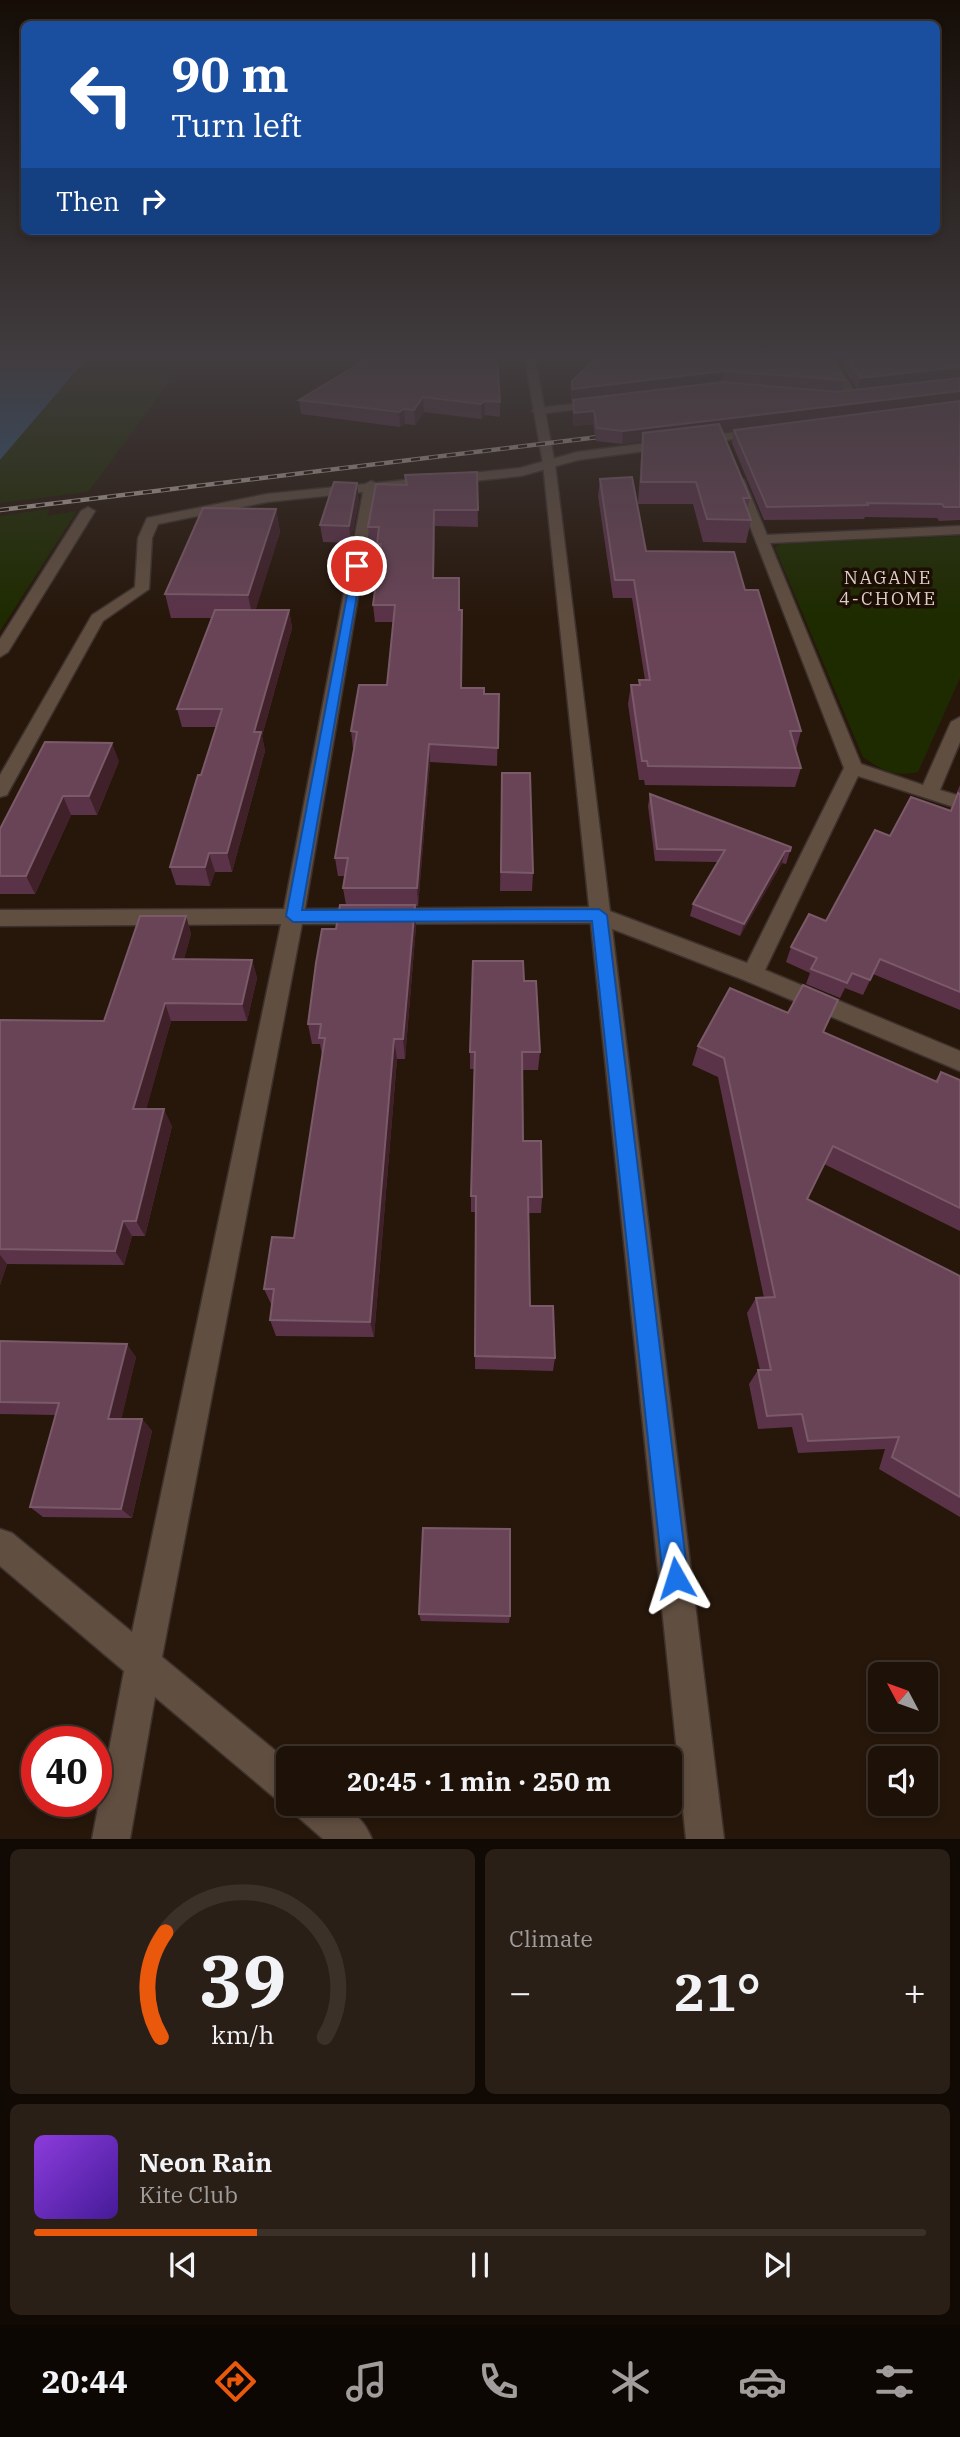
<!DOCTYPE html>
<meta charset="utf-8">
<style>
:root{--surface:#1d1108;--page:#2a1f16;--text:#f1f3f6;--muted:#a09d9c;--line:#3b3129;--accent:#ea580c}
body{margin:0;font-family:"IBM Plex Serif",serif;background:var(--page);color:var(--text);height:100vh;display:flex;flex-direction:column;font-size:26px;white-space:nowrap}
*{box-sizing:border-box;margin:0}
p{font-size:23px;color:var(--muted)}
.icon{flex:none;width:38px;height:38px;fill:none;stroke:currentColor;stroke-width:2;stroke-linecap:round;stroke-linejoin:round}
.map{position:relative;height:1839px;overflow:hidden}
.details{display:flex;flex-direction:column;gap:10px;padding:10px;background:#100904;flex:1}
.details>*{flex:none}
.banner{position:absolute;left:21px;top:21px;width:919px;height:214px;border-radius:10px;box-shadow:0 4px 10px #0003,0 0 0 2px var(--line);background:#1a4fa0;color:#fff;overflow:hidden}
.needle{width:46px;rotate:311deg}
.fabs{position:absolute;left:868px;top:1662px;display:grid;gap:14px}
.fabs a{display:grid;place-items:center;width:70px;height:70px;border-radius:10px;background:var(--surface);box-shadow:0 4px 10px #0003,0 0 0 2px var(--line);font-size:35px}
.speed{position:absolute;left:21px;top:1726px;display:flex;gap:14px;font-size:35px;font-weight:700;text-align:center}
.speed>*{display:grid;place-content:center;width:91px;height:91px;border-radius:50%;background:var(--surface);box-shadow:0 4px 10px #0003,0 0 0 2px var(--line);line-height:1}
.speed .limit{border:10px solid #d22;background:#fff;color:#111}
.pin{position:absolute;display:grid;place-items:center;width:60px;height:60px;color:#fff;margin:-30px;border:4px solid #fff;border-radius:50%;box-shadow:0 2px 7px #0007}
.me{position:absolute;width:77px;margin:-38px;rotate:354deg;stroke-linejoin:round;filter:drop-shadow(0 0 5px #0008)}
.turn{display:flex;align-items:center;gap:24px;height:147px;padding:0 35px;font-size:32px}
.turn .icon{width:91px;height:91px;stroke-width:2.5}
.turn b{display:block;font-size:49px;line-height:60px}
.then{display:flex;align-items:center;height:66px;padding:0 35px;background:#0003;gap:14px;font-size:26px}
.big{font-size:52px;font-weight:800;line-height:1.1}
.details .widget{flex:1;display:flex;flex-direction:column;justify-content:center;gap:10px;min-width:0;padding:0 24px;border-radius:10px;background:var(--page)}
.details .dial{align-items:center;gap:0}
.dial svg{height:182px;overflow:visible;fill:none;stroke:var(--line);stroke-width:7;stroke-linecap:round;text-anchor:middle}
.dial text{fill:var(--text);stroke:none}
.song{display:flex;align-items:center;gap:21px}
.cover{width:84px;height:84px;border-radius:10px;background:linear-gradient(135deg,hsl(270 70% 55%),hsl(260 70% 35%))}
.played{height:7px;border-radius:4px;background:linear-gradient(90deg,var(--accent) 25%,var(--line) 25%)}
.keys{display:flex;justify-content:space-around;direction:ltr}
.heat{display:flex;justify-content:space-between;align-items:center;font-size:38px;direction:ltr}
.details .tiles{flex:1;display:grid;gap:10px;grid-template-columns:1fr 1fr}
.widget:last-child{grid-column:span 2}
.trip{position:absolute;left:276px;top:1746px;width:406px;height:70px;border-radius:10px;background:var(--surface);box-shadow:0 4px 10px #0003,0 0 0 2px var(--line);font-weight:800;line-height:70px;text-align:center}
.menu{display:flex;height:112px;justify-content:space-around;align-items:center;background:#0c0703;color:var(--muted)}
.menu .icon{width:49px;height:49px}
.menu .current{color:var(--accent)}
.menu b{font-size:32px;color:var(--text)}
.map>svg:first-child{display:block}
.green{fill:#1e2b00}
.water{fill:#315679}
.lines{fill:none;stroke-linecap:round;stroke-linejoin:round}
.street-casing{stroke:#3c312c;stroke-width:3}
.secondary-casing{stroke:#3c312c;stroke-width:3}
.street{fill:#604e40;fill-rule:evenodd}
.secondary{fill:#604e40;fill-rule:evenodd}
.rail-casing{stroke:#b6aaa1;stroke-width:4.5}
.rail{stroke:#1d0e04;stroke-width:2.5;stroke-dasharray:9;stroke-linecap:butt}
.wall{fill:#5b3349}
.shaded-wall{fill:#40212a}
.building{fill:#684456;stroke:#7a5a68;stroke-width:2}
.route{fill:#1a73e8;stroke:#114b97;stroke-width:2}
.labels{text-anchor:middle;stroke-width:7;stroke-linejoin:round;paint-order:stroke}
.far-neighbourhood-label{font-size:18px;letter-spacing:2px;fill:#dbd0c8;stroke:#1d0e04}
</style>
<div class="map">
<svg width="960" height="1839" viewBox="0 0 960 1839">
<rect width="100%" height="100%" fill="#27170b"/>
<g class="green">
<path d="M 86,359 L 186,359 L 88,492 L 0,503 L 0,460 Z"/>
<path d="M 49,509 L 47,516 L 77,511 L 0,631 L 0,516 Z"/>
<path d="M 960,536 L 960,678 L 918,772 C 894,777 883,771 863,757 L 775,548 L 780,544 Z"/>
</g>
<path class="water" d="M 0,359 L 86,359 L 0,460 Z"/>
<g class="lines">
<g class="street-casing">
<g id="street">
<path d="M 827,359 L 837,359 L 835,361 L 856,393 L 871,392 L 877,395 L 875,397 L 849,399 L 825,361 Z"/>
<path d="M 600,401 L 606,404 L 604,406 L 538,414 L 532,411 L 538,408 Z"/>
<path d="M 760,429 L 764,431 L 764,435 L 578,460 L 521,476 L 376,491 L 305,909 L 599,907 L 747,963 L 844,768 L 732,480 L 738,476 L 744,480 L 767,535 L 960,526 L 960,534 L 770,543 L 861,764 L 923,785 L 951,722 L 960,717 L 960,742 L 940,790 L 960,796 L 960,809 L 858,776 L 765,970 L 960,1051 L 960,1071 L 744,980 L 597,923 L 302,924 L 162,1657 L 289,1762 L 290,1804 L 276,1799 L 155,1697 L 130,1839 L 92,1839 L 124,1671 L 0,1566 L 0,1529 L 12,1533 L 132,1632 L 281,924 L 0,926 L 0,910 L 284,909 L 363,492 L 267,502 L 158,524 L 152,538 L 149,589 L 103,621 L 9,791 L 7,795 L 0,797 L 0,775 L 92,615 L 135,587 L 138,538 L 147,518 L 267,494 L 365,484 L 371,481 L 376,483 L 520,468 L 577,452 Z"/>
<path d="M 88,507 L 95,511 L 8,652 L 0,657 L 0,639 L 81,511 Z"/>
<path d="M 292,1804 C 328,1804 356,1800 372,1839 L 323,1839 L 298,1817 Z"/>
</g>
</g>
<g class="secondary-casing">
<path id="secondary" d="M 525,359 L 535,359 L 555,464 L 724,1839 L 686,1839 L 543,464 Z"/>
</g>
<use href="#street" class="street"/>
<use href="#secondary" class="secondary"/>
<g class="rail-casing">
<path id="rail" d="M 0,510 L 615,435"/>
</g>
<use href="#rail" class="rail"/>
</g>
<g class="wall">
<path d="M 367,359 L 500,402 L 500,417 L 485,415 L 481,419 L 424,412 L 415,425 L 405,424 L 400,427 L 301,414 L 299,400 Z"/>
<path d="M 587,359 L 831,359 L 845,380 L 842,391 L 857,390 L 842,366 L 844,359 L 960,359 L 960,520 L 939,521 L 937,518 L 865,517 L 864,519 L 764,520 L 732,443 L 734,430 L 722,432 L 750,498 L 747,510 L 751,520 L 746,543 L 703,542 L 693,504 L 638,504 L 642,441 L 622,444 L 596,441 L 593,424 L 573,426 L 573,401 L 571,401 L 571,393 L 572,381 L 589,365 Z"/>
<path d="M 477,472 L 478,527 L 435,526 L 434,578 L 459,610 L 462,610 L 461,688 L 484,694 L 499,694 L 497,766 L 430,762 L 418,906 L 415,906 L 416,926 L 405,1059 L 397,1059 L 374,1337 L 276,1336 L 270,1320 L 272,1306 L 264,1289 L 294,1238 L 322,1055 L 320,1044 L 312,1044 L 308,1024 L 336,929 L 346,905 L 343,888 L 345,876 L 338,876 L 335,858 L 354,749 L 353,748 L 351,731 L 387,685 L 393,622 L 375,622 L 373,605 L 379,561 L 377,543 L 370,543 L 368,527 L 406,485 L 405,475 Z"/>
<path d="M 600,479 L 646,551 L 745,590 L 801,731 L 796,750 L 801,768 L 795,787 L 645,785 L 644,780 L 639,780 L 628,704 L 631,685 L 639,685 L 639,680 L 645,680 L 632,598 L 613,598 L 598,496 Z"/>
<path d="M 359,500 L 351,543 L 323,542 L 320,525 Z"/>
<path d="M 276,509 L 280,532 L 255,610 L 289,610 L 292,628 L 262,736 L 265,751 L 232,872 L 215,872 L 210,886 L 176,885 L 170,867 L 216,727 L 182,727 L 177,709 L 211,618 L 171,618 L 165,594 Z"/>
<path d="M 119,761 L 97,815 L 71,815 L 35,894 L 0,894 L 0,829 Z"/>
<path d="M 502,773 L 533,873 L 532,891 L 500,891 Z"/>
<path d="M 960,785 L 960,1010 L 873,974 L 863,995 L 845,988 L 840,998 L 806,984 L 810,973 L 786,962 L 791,947 L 826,921 L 890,836 L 950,810 L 958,793 L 959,794 L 957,792 Z"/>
<path d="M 650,794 L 790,851 L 786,864 L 782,863 L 740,936 L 690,916 L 693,904 L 718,862 L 655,861 L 648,806 Z"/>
<path d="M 186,916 L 191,934 L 184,959 L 252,960 L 257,978 L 247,1021 L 171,1021 L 146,1109 L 172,1126 L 145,1236 L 132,1236 L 124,1265 L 7,1264 L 0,1285 L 0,1020 L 104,1021 Z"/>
<path d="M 524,981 L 540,1052 L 538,1070 L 522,1070 L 523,1141 L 542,1197 L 541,1213 L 529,1213 L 530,1306 L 555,1358 L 553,1371 L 475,1369 L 476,1212 L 471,1212 L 471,1196 L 474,1069 L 470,1069 L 470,1052 Z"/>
<path d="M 788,1013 L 824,1033 L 935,1081 L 941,1072 L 960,1080 L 960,1231 L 824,1164 L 807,1199 L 960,1276 L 960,1517 L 879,1469 L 885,1449 L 798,1453 L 792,1427 L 758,1429 L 749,1384 L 758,1370 L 760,1370 L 747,1313 L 756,1298 L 764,1298 L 718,1077 L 692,1065 L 698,1046 Z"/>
<path d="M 0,1341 L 136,1357 L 121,1419 L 142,1419 L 152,1431 L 132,1518 L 43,1517 L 30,1507 L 56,1415 L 0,1414 Z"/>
<path d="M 419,1614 L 510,1616 L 509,1623 L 421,1621 Z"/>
</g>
<g class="shaded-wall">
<path d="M 960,367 L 960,379 L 857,390 L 861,378 Z"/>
<path d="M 724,371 L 722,383 L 571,401 L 572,389 Z"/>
<path d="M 960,391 L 960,403 L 643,441 L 643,433 L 642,441 L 622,444 L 623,431 Z"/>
<path d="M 423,397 L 424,412 L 415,425 L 414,410 Z"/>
<path d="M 485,401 L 485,415 L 481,419 L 481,404 Z"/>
<path d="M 404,409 L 405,424 L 400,427 L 399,412 Z"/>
<path d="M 594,411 L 593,424 L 573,426 L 574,413 Z"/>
<path d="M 357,483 L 359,500 L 351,543 L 349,526 Z"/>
<path d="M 276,509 L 280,532 L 253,619 L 248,595 Z"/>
<path d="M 434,510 L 435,526 L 433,595 L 433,578 Z"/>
<path d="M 289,610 L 292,628 L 262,736 L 265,751 L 232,872 L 227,853 L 254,732 Z"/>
<path d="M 112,743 L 119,761 L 97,815 L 89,796 Z"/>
<path d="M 429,744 L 430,762 L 418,906 L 417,888 Z"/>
<path d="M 63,796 L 71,815 L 35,894 L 26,876 Z"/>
<path d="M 785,851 L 782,863 L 740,936 L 744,924 Z"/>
<path d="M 209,853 L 215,872 L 210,886 L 205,867 Z"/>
<path d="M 415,905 L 416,926 L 405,1059 L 403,1039 Z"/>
<path d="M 186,916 L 191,934 L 179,977 L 173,959 Z"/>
<path d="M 252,960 L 257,978 L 247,1021 L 242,1004 Z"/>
<path d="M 165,1003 L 171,1021 L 142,1125 L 133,1109 Z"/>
<path d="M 394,1039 L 397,1059 L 374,1337 L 370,1322 Z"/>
<path d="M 164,1109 L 172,1126 L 145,1236 L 136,1221 Z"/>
<path d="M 123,1221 L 132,1236 L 124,1265 L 115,1251 Z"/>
<path d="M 0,1255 L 7,1264 L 0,1285 Z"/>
<path d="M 127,1344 L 136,1357 L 119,1430 L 108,1419 Z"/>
<path d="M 142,1419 L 152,1431 L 132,1518 L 121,1509 Z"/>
</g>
<g class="building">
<path d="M 367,359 L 497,359 L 500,402 L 485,401 L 481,404 L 423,397 L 414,410 L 404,409 L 399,412 L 299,400 Z"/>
<path d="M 592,359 L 831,359 L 845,380 L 724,371 L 572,389 L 572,381 L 593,361 Z"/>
<path d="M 848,359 L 960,359 L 960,367 L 861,378 Z"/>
<path d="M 960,378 L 960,391 L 623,431 L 597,428 L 594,411 L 574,413 L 573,400 L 724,382 L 836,392 Z"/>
<path d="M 960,401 L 960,507 L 944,507 L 942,504 L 867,503 L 868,505 L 767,507 L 734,430 Z"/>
<path d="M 719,424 L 750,498 L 743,498 L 751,520 L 707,519 L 696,482 L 641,482 L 643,433 Z"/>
<path d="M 477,472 L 478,510 L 434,510 L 433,578 L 459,578 L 459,610 L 462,610 L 461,688 L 484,688 L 484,694 L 499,694 L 498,748 L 429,744 L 417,888 L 343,888 L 348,858 L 335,858 L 357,732 L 351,731 L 359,685 L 387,685 L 395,605 L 373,605 L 381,544 L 377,544 L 379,527 L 368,527 L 376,484 L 407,485 L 405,475 Z"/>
<path d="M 632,477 L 646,551 L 734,552 L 745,590 L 758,590 L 801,731 L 790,731 L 801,768 L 648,766 L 647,761 L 642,761 L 631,685 L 640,685 L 639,680 L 650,680 L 634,580 L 615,580 L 600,479 Z"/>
<path d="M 334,482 L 357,483 L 349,526 L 320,525 Z"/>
<path d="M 203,508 L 276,509 L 248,595 L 165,594 Z"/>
<path d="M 215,610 L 289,610 L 254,732 L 261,732 L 227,853 L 209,853 L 205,867 L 170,867 L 198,775 L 201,775 L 222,709 L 177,709 Z"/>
<path d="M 45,742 L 112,743 L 89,796 L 63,796 L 26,876 L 0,876 L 0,829 Z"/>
<path d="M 502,773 L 530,773 L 533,873 L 501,872 Z"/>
<path d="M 958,793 L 960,794 L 960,992 L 880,959 L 870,980 L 852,973 L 847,983 L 811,969 L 817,958 L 791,947 L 809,914 L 826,921 L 875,830 L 890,836 L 911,797 L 951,811 Z"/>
<path d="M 650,794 L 791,847 L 790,851 L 785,851 L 744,924 L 693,904 L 725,850 L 657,849 Z"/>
<path d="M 340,905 L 415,905 L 403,1039 L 394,1039 L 370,1322 L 270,1320 L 274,1289 L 264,1289 L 272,1237 L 294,1238 L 325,1038 L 319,1038 L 321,1024 L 308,1024 L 316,963 L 322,929 L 336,929 Z"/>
<path d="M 140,916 L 186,916 L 173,959 L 252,960 L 242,1004 L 165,1003 L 133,1109 L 164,1109 L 136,1221 L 123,1221 L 115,1251 L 0,1249 L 0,1020 L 104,1021 Z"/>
<path d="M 473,961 L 523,961 L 524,981 L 536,981 L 540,1052 L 522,1052 L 523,1141 L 541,1141 L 542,1197 L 528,1197 L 530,1306 L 553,1306 L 555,1358 L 475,1356 L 476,1196 L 471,1196 L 475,1052 L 470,1052 Z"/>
<path d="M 803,985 L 838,1000 L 823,1032 L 937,1082 L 941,1072 L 960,1080 L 960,1208 L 833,1146 L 807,1199 L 960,1276 L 960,1497 L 892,1457 L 899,1437 L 808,1441 L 802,1414 L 767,1416 L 758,1370 L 771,1370 L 756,1298 L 775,1297 L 724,1058 L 698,1046 L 730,988 L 788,1013 Z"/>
<path d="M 0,1341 L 127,1344 L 108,1419 L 142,1419 L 121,1509 L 30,1507 L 59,1403 L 0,1402 Z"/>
<path d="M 423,1528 L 510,1529 L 510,1616 L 419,1614 Z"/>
</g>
<linearGradient id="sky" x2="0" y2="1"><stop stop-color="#150d06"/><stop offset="0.58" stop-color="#413c3f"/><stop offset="1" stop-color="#413c3f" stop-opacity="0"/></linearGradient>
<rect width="960" height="616" fill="url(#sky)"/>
<path class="route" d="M 353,564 L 362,566 L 302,910 L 599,909 L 607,915 L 688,1578 L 684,1587 L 676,1591 L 667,1587 L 663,1578 L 592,921 L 293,922 L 286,916 Z"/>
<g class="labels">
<g class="far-neighbourhood-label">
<text x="888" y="584">NAGANE<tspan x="888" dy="21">4-CHOME</tspan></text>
</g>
</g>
</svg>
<div class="fabs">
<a><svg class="needle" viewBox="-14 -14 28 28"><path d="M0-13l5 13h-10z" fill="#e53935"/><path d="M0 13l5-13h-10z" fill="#a09d9c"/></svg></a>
<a><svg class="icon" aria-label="sound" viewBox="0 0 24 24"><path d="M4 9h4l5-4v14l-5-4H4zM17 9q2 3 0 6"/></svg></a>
</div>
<div class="speed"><div class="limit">40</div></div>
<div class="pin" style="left:357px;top:566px;background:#d93025"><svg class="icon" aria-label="arrive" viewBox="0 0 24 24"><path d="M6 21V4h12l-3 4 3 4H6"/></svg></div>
<svg class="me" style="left:676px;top:1578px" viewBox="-20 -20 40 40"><path d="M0-17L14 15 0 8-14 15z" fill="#1a73e8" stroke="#fff" stroke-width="4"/></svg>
<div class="trip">20:45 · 1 min · 250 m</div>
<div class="banner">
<div class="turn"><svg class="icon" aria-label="left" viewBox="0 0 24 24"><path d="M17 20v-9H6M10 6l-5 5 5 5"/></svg><div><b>90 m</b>Turn left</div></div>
<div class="then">Then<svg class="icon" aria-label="right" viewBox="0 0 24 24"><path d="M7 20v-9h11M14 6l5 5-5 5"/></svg></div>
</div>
</div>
<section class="details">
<div class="tiles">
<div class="widget dial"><svg viewBox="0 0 100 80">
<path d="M14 69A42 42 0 1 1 86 69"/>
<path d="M14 69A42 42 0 0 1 16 23" stroke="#ea580c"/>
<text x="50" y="56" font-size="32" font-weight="700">39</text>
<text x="50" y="72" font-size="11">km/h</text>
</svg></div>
<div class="widget"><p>Climate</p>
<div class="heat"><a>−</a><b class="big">21°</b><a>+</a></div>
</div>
<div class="widget">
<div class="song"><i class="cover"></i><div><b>Neon Rain</b><p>Kite Club</p></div></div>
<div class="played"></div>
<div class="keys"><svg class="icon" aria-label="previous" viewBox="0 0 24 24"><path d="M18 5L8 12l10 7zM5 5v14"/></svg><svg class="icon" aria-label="pause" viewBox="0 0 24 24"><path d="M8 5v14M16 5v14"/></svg><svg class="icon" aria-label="next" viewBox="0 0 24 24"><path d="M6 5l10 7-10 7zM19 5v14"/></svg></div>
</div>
</div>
</section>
<nav class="menu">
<b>20:44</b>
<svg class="icon current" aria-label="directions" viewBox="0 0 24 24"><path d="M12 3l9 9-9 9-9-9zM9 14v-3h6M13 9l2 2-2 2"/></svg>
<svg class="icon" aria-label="music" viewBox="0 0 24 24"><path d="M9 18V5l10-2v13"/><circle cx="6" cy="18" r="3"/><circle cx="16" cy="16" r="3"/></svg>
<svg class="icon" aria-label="phone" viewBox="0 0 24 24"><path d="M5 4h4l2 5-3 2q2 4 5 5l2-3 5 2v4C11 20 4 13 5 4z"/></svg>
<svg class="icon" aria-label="climate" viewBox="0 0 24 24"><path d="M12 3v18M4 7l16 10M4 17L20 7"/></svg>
<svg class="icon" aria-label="car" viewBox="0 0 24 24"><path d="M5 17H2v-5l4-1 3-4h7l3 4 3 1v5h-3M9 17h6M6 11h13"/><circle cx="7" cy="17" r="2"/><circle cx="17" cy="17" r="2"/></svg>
<svg class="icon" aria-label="filters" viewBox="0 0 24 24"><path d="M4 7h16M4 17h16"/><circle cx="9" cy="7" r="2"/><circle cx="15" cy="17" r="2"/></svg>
</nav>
